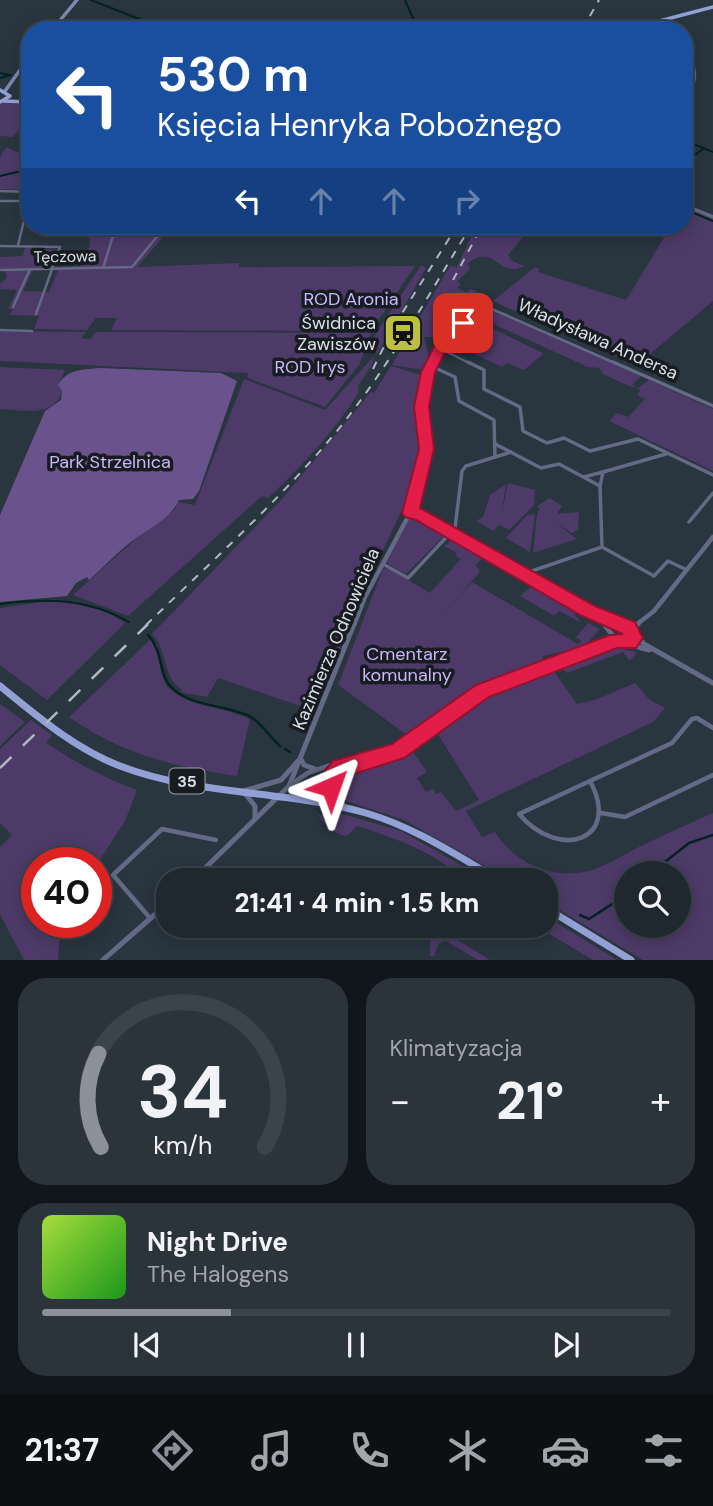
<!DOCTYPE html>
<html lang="pl">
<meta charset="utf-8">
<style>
:root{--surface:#1f282f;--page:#2c343b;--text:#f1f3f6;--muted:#a1a6aa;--line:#3c444b;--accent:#8c9099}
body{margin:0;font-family:"DM Sans",sans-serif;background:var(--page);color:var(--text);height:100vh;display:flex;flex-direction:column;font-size:26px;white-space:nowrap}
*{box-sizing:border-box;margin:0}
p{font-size:23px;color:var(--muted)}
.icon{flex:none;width:38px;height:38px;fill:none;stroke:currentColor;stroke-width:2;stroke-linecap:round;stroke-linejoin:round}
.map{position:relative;height:960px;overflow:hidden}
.drawer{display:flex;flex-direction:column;gap:18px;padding:18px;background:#11161a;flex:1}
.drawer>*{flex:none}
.guide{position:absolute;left:21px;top:21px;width:672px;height:214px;border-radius:28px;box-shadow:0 4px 18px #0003,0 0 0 2px var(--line);background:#1a4fa0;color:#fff;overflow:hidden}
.tools{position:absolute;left:614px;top:861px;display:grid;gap:14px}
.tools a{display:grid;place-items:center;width:77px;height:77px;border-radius:50%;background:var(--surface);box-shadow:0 4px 18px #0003,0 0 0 2px var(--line);font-size:35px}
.speed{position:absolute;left:21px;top:847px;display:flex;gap:14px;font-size:35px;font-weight:700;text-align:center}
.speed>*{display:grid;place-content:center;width:91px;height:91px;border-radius:50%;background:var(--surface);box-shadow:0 4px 18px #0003,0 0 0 2px var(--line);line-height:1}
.speed .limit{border:10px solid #d22;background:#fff;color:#111}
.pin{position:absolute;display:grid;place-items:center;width:60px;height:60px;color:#fff;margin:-30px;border-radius:14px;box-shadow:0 4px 10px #0006}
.me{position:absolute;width:77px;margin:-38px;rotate:43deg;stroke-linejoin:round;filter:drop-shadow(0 0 5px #0008)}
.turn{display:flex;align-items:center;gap:24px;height:147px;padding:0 21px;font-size:32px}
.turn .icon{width:91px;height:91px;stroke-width:2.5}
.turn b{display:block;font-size:49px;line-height:60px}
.lanes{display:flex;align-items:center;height:66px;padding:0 21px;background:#0003;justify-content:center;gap:35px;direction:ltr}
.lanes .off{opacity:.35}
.big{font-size:52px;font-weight:800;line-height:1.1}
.drawer .tile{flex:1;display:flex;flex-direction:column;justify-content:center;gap:10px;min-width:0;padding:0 24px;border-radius:28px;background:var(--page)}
.drawer .dial{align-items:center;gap:0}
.dial svg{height:182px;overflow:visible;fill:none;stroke:var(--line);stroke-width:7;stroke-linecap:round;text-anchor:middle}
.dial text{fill:var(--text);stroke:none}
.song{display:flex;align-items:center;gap:21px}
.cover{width:84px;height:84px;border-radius:10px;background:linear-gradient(135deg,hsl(80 70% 55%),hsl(120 70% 35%))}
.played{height:7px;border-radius:4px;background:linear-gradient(90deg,var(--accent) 30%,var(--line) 30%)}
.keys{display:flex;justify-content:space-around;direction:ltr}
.heat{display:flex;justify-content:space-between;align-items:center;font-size:38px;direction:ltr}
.drawer .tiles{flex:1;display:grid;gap:18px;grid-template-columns:1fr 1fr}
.tile:last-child{grid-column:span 2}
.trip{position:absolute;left:156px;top:868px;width:402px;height:70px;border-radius:28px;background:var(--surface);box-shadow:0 4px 18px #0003,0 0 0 2px var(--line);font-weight:800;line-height:70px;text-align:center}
.tab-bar{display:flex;height:112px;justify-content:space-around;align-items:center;background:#0c1013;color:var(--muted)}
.tab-bar .icon{width:49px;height:49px}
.tab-bar .on{color:var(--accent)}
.tab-bar b{font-size:32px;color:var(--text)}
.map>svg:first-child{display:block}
.green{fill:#4d3a68;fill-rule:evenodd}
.forest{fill:#6a538d}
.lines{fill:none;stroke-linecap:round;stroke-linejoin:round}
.stream-far1{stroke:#022322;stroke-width:2}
.stream{stroke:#022322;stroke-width:2.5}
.minor-far2{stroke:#646a85;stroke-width:2.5}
.minor-far1{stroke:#646a85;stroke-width:3.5}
.minor{stroke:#646a85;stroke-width:4.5}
.tertiary-far3{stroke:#646a85;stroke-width:2.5}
.tertiary-far2{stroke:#646a85;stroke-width:3.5}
.tertiary-far1{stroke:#646a85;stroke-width:4.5}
.tertiary{stroke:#646a85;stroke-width:5}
.secondary{stroke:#7f89b3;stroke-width:3.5}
.primary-far1{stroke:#93a0d6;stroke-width:3.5}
.primary{stroke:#93a0d6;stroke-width:7}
.rail-far1{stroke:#b0b8c0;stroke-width:2;stroke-dasharray:8 8;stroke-linecap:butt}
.rail{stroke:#b0b8c0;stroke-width:2.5;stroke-dasharray:16 16;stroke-linecap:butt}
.route{fill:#e11d48;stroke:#92132f;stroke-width:2}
.labels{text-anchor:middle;stroke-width:7;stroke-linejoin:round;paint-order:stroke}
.far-street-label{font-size:16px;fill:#d9e0e7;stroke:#161c20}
.shield{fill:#161c20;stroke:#9ea5ab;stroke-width:2}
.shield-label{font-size:16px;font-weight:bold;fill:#d9e0e7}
.park-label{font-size:18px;fill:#cfb5fb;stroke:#161c20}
.poi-label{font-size:18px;fill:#d9e0e7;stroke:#161c20;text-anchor:end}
.street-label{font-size:18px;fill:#d9e0e7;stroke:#161c20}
</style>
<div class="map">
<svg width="713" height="960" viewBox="0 0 713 960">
<rect width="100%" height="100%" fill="#29353f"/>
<g class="green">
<path d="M 5,102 L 30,103 L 30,117 L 13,137 L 0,136 L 0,103 Z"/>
<path d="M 6,147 L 19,153 L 30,154 L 22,159 L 20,168 L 30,168 L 30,190 L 0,189 L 0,158 Z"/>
<path d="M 684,206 L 713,219 L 713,301 L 636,366 L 493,301 L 535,267 L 540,269 L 538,272 L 626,300 L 671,226 L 684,226 Z"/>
<path d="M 73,226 L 94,226 L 91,227 L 91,237 L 136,235 L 140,230 L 145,236 L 157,233 L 164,236 L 137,267 L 0,269 L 0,257 L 23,256 L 25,247 L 59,250 L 53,267 L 80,266 L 90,245 L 89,231 L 72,231 Z"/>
<path d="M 476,226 L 532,226 L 508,255 L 511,260 L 526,267 C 522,266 519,268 516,269 C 495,270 492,245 468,263 L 470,269 L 457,282 L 461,284 L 457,288 L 466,292 L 471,289 L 490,298 L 480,300 L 481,305 L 444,337 L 424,337 L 429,358 L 425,370 L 392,365 L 450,266 L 457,267 Z"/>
<path d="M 239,263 L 239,267 L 415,266 L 371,331 L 111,330 L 117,318 L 96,318 L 87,330 L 34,329 L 39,316 L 10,315 L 13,309 L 8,309 L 17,290 L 0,289 L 0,284 L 7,278 L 5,271 L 33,270 L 23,291 L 49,292 L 58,270 Z"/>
<path d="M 421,265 L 426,268 L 377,354 L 371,348 L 375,335 Z"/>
<path d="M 487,307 L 641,376 L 632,385 L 636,386 L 631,387 L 603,374 L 599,368 L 588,367 L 478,317 L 477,314 Z"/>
<path d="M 475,320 L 543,353 L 543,354 L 524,370 L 507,363 L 502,367 L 448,342 Z"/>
<path d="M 0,331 L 86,332 L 81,338 L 91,339 L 96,332 L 371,333 L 359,365 L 325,407 L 256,381 L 247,377 L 248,373 L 0,361 Z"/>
<path d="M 374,356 L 372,365 L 358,386 L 359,392 C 334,432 302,466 268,498 L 262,496 L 128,616 L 73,595 L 139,536 L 175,509 L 178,502 L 195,505 L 244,379 L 325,410 Z"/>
<path d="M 391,366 L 424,376 L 418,410 L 423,448 L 403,508 L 362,594 L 315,711 L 218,678 L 207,697 L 180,692 L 182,689 C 162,679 168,649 152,634 L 281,500 L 371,392 L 374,393 Z"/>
<path d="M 0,367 L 65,370 L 58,385 L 62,391 C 55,418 21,410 0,409 Z"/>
<path d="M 649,380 L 713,409 L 713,471 L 609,421 L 617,413 L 628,417 L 645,399 L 637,395 L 640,391 L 638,388 Z"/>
<path d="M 508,483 L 535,490 L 534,505 L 509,530 L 499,525 L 493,531 L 476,521 L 483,517 L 490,495 L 506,484 L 501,517 Z"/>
<path d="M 550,498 L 562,506 L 557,514 L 579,512 L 578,530 L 572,533 L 556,523 L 577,539 L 533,553 L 537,514 L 540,509 L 537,506 Z"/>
<path d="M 535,514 L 530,552 L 506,538 L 527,515 Z"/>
<path d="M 419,517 L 446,534 L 406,574 L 385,562 L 410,518 Z"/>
<path d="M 454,538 L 484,556 L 476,565 L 480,572 L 440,617 L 472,582 L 578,644 L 582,641 L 576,637 L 588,623 L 600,629 L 584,647 L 542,656 L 544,660 L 462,695 L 407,735 L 338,685 L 383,569 L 389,569 L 430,593 L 461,559 L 455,555 L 457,553 L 444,546 Z"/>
<path d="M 536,583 L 574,605 L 575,615 L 582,623 L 559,611 L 554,616 L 520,596 Z"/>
<path d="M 56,600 C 80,603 104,608 125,623 L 47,700 L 0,665 L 0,608 Z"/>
<path d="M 151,639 L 157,645 C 160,657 160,678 168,687 C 176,696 234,712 250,719 L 237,776 C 174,767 121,754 69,717 Z"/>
<path d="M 612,647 L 637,652 L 630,661 L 623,652 L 567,673 L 559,666 Z"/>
<path d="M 553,670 L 577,704 L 595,700 L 635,683 L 649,699 L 665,708 L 653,722 L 466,811 L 482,837 L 495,832 C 514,863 553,880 589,871 C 607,866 623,855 639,847 C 663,835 688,824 713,813 L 713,960 L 643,960 L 546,902 L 546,880 L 510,880 L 404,820 L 347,801 L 338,795 L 336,780 C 349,763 389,766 412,750 L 427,772 L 417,778 L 426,792 L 433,789 L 436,794 L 441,792 L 456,811 L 479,800 L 436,731 L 469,703 ZM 626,873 L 679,873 L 679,926 L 626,926 Z"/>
<path d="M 0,704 L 25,722 L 0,746 Z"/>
<path d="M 31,720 L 52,735 L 46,743 C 77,763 102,777 137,790 L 125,821 L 96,866 L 96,863 L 37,863 L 37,922 L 66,922 L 60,935 L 58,960 L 24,960 L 0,914 L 0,847 L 12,835 L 0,823 L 0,749 Z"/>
<path d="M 334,770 L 328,789 L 338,803 L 297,796 Z"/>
<path d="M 332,811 L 401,831 L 487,880 C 458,880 449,864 424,852 C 402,841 380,833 357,826 L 347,836 C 336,835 321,824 318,814 L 331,818 Z"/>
<path d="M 546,916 L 617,960 L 593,960 L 536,926 L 546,926 Z"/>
<path d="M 438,930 L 444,932 L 490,960 L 478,960 L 446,941 L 439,943 L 434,956 L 430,956 L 430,938 Z"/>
</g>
<path class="forest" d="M 99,368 L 221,373 L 237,381 L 199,491 L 193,499 L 179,500 C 170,518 154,526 139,536 C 121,548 105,566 89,580 L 87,577 L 76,583 L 67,596 L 0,602 L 0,515 L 45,411 L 61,400 L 62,391 L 58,385 C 67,369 82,370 99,368 Z"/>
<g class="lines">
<g class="stream-far1">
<path d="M 91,0 L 167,30"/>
<path d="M 405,0 L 418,30"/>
<path d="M 0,73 L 9,75"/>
<path d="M 17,75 L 30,74"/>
<path d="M 0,78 L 11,75"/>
<path d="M 684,140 L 713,152"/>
<path d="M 691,158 L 704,148"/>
<path d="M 684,163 L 688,160"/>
<path d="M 0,176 L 30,169"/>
<path d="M 684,209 L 713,221"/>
<path d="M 0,604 C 47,598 87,598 129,622"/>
</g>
<g class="stream">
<path d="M 148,635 C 164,652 158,675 172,688 C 191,707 226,705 249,716 C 262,722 269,737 280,746"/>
<path d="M 285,749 L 290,752"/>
<path d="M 651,873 L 689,843 L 713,835"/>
<path d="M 580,915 L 589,919 L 626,895"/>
</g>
<g class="minor-far2">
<path d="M 0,191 L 30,192"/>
<path d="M 0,201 L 28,201"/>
<path d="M 18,245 L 30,196"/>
<path d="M 0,246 L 60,247 L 36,314"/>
<path d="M 103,268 L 116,226"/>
<path d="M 0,270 L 132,267 L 160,233 L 155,226"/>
<path d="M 13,307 L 30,269"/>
<path d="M 0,330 L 32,331"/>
<path d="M 439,348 L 471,364"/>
<path d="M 433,364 L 449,336 L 485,306 L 617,364"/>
</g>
<g class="minor-far1">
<path d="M 468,362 L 484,370 L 484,389 L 520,407 L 523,431 L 547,443 L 564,438 L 590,451 L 638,439 L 713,475"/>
<path d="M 613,362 L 713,406"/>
<path d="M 431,366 L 455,377 L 459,401 L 494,420 L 495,457"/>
<path d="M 495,444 L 541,468 L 559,464 L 600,486"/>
<path d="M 603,472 L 666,454"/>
<path d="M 410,513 C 415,493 426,469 427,449 C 429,417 416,393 434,362"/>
<path d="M 689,522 L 713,493"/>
<path d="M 602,547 L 654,576 L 668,561 L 687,570"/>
<path d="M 383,564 L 408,578 L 455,528 L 462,471 L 466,466 L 511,452"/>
<path d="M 526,573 L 602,547 L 600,486 L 603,472 L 584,477"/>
</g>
<g class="minor">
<path d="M 590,781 C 622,841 559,861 519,814 Z"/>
<path d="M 590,781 L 672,743 L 692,719 L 697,718 L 713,728"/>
<path d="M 601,813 L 625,817 L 713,775"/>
<path d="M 150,918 L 113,875 L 162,829 L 216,840"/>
</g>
<path class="tertiary-far3" d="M 684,52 C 698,67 700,81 684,96"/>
<path class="tertiary-far2" d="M 684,205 L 713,217"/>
<g class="tertiary-far1">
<path d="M 600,620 L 606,625"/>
<path d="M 354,625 L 365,597 L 410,513 L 419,514 L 619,625"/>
<path d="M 636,625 L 654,611 L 713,537"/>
</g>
<g class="tertiary">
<path d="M 604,624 L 617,641 L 649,650"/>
<path d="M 612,624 L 629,628 L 644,644 L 713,683"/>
<path d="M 631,629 L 638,624"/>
<path d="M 301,759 L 304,765 L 315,769"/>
<path d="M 289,786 L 354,624"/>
<path d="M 345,807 C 333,795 331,789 335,772 L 347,765"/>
<path d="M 255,818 L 255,806 L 243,791 L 281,780 L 298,761"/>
<path d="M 193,880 L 289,786 L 308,773 L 334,764 L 379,759 L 397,752 L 482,691 L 617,641"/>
<path d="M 103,960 L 168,903"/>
</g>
<g class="secondary">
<path d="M 52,30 L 77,0"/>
<path d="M 5,91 L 30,56"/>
</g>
<g class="primary-far1">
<path d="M 625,30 L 713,7"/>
<path d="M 0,90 L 10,96 L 0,102"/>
<path d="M 4,101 L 30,102"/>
</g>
<g class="primary">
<path d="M 0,686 C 37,716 75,749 120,766 C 198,796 285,790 366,813 C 414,827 456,855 499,880"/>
<path d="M 546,908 L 631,960"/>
</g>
<g class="rail-far1">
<path d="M 582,30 L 599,0"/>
<path d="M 453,280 L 482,226"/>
<path d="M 373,369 L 394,326 L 457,226"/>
<path d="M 146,625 C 207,566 271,508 326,444 C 383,378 425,300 471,226"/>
</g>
<path class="rail" d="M 0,768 L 148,624"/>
</g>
<path class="route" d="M 458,320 L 470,323 L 446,350 L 435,372 L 429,407 L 434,449 L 420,508 L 595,606 L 635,622 L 643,638 L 636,648 L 617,648 L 489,697 L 404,758 L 347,776 L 338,793 L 331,796 L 323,793 L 320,787 L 326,769 L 333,761 L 392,744 L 476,685 L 610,635 L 623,634 L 582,616 L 416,520 L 405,517 L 402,513 L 419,449 L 414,407 L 421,372 L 435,345 Z"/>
<defs>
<g id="station-square" transform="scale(2.0125)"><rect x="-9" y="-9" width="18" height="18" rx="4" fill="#bdbf43" stroke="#161c20"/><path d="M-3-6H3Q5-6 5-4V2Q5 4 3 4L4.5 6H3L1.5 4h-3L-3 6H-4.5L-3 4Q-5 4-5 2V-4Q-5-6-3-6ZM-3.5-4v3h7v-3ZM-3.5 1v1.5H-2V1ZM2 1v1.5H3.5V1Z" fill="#111"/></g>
</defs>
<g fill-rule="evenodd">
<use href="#station-square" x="403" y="333"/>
</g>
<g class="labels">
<g class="far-street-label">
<text transform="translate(65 256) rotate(-1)" y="6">Tęczowa</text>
</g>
<rect class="shield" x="169.5" y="768.5" width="35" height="25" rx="5"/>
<g class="shield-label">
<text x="187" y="787">35</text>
</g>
<g class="park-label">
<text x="351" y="305">ROD Aronia</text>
<text x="310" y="373">ROD Irys</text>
<text x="110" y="468">Park Strzelnica</text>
<text x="407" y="660">Cmentarz<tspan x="407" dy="21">komunalny</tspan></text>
</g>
<g class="poi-label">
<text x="376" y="329">Świdnica<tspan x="376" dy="21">Zawiszów</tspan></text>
</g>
<g class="street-label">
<text transform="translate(598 339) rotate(24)" y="6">Władysława Andersa</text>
<text transform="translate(336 639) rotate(-67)" y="6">Kazimierza Odnowiciela</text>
</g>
</g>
</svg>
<div class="tools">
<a><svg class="icon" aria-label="search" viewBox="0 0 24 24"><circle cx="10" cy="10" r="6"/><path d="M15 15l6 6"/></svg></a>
</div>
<div class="speed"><div class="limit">40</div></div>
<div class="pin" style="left:463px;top:323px;background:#d93025"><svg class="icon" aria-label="arrive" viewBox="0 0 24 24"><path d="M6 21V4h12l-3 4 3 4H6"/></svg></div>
<svg class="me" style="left:331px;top:787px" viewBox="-20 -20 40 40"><path d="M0-17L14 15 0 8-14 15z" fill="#e11d48" stroke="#fff" stroke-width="4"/></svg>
<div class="trip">21:41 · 4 min · 1.5 km</div>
<div class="guide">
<div class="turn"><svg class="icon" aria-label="left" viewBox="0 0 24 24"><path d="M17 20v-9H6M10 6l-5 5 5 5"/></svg><div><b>530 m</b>Księcia Henryka Pobożnego</div></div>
<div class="lanes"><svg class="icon" aria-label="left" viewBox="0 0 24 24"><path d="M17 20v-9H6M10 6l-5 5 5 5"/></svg><svg class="icon off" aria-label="ahead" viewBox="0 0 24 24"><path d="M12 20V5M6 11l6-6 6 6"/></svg><svg class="icon off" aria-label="ahead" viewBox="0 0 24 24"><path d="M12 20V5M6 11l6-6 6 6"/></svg><svg class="icon off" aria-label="right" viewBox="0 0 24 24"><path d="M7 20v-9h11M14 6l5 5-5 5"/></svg></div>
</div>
</div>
<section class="drawer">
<div class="tiles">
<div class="tile dial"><svg viewBox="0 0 100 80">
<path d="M14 69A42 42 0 1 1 86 69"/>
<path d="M14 69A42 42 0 0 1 13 28" stroke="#8c9099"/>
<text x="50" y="56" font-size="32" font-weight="700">34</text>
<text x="50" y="72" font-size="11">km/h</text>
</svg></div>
<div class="tile"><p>Klimatyzacja</p>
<div class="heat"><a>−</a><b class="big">21°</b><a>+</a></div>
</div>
<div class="tile">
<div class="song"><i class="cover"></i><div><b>Night Drive</b><p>The Halogens</p></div></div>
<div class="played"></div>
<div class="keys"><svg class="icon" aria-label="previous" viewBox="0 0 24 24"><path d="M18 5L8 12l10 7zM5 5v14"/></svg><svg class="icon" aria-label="pause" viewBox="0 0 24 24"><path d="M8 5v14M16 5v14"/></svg><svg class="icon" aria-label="next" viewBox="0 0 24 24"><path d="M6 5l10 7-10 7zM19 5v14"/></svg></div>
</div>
</div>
</section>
<nav class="tab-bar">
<b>21:37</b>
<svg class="icon on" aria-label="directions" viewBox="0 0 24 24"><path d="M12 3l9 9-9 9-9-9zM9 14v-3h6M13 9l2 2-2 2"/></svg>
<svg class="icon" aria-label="music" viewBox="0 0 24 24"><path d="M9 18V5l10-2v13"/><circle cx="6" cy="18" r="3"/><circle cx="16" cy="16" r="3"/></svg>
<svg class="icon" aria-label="phone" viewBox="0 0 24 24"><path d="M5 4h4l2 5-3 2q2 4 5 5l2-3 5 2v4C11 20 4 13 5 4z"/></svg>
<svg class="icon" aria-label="climate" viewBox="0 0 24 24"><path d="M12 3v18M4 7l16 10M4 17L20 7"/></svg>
<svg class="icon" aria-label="car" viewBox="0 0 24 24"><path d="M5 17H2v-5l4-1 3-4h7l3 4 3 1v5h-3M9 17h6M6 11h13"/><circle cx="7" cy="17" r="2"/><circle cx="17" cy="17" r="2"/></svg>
<svg class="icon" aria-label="filters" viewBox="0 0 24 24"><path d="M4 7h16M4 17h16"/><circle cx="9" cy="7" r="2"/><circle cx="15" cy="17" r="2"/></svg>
</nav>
